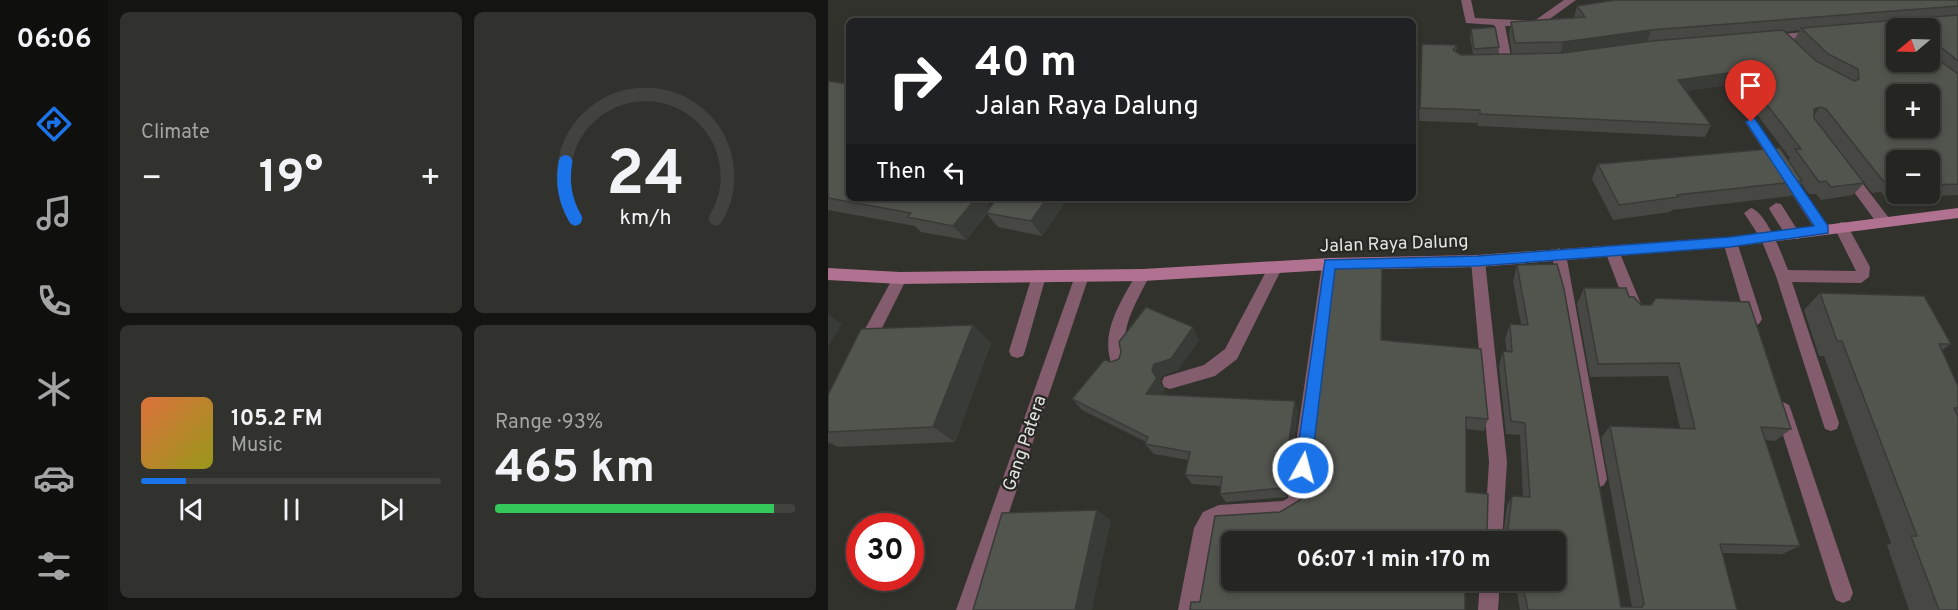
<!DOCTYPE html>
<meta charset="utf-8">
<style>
:root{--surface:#252621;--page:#31322e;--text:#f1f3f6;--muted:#a3a5a5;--line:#42433f;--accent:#1a73e8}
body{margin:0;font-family:Overpass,sans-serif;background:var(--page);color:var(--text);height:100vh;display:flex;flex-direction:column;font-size:22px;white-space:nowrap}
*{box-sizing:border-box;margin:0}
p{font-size:20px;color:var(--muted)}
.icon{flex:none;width:33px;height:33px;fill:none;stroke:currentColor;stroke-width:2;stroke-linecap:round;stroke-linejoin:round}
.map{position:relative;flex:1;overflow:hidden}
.side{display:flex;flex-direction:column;gap:12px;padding:12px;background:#141512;width:720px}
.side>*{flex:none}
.top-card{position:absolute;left:18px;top:18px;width:570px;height:183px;border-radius:9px;box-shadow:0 3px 9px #0003,0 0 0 2px var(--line);background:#202124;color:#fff;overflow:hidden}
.needle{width:39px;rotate:251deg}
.tools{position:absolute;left:1058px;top:18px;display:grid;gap:12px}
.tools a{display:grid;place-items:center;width:54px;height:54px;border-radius:9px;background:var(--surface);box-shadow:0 3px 9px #0003,0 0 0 2px var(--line);font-size:30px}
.speed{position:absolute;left:18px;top:513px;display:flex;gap:12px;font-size:30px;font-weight:700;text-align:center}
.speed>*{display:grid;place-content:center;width:78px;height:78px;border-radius:50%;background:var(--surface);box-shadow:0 3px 9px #0003,0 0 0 2px var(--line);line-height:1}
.speed .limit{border:9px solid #d22;background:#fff;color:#111}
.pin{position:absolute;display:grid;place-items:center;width:51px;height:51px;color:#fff;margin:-62px -26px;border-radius:50% 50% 50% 0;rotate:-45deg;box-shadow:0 0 6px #0007}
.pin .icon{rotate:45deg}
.me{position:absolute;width:66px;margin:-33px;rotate:7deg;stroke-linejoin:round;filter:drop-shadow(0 0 4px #0008)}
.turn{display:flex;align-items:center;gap:21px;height:126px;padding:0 30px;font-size:27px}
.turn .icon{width:78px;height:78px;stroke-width:2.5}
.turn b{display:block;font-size:42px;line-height:51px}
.then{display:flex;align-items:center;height:57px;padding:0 30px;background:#0003;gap:12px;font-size:22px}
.big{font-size:45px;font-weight:700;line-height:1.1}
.side .tile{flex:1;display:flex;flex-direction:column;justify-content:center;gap:9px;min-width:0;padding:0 21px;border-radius:9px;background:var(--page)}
.side .dial{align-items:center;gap:0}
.dial svg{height:156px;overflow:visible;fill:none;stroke:var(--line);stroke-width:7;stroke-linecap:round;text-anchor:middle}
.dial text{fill:var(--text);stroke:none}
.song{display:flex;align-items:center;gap:18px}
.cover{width:72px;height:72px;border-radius:9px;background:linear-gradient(135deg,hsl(20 70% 55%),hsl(60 70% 35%))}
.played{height:6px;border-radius:3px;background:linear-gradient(90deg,var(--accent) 15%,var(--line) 15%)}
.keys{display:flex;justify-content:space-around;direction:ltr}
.heat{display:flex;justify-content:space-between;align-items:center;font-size:33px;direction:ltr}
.charge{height:9px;border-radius:4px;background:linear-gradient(90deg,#34c759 93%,var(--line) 0)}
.side .tiles{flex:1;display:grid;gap:12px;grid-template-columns:repeat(2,1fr)}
.trip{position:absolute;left:393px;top:531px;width:345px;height:60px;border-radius:9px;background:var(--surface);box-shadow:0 3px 9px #0003,0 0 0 2px var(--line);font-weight:700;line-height:60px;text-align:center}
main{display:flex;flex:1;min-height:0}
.menu{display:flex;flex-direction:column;width:108px;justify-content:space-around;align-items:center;background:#0f0f0d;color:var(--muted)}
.menu .icon{width:42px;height:42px}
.menu .active{color:var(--accent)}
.menu b{font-size:27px;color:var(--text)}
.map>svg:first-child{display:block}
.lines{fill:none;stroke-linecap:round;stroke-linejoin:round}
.lane{fill:#835c6e;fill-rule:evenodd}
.street{fill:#835c6e;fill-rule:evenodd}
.secondary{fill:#b07290;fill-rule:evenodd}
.wall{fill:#474843;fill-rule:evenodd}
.shaded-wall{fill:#393b37}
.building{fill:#52544e;stroke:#393b37;stroke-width:1.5;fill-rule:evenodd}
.route{fill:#1a73e8;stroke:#114b97;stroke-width:1.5}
.labels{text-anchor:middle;stroke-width:4.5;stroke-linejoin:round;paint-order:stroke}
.street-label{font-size:18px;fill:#e4e5e1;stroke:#272823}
</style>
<main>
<nav class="menu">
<b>06:06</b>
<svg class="icon active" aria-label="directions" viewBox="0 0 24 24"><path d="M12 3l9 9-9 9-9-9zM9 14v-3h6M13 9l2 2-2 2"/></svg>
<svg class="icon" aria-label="music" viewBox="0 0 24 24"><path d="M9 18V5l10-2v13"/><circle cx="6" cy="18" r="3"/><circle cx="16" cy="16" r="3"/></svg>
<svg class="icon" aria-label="phone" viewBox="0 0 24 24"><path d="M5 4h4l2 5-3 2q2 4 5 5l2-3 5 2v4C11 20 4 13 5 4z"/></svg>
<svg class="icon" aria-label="climate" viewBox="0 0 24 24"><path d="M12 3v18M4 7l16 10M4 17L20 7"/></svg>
<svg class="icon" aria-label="car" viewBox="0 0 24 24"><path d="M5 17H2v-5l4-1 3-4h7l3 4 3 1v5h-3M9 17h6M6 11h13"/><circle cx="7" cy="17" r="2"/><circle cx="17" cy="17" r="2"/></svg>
<svg class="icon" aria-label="filters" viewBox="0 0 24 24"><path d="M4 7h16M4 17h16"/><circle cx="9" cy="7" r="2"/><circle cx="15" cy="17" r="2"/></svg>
</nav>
<section class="side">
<div class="tiles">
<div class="tile"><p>Climate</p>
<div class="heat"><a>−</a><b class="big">19°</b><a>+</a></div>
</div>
<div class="tile dial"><svg viewBox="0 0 100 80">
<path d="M14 69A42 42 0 1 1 86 69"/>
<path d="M14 69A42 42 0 0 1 9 40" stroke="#1a73e8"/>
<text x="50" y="56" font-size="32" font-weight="700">24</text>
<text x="50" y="72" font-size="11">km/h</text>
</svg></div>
<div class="tile">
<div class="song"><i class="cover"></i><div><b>105.2 FM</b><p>Music</p></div></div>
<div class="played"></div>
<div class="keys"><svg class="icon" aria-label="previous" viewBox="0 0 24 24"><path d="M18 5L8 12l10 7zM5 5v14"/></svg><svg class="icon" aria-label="pause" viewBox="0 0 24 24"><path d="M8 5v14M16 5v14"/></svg><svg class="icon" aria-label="next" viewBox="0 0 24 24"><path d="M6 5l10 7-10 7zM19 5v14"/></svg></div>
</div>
<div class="tile"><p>Range · 93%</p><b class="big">465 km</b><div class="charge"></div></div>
</div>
</section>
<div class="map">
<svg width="1130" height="610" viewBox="0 0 1130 610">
<rect width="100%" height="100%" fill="#31322c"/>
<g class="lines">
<g class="lane">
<path d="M 923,118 L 927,119 L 1000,226 L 1002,230 L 1000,234 L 990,234 L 917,122 Z"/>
<path d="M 948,203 L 953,204 L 970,231 L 972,235 L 970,239 L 960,239 L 943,212 L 941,208 Z"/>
<path d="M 923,208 C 939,213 954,255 960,270 L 1028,271 L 1006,227 L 1013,222 L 1018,223 L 1042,267 L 1041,277 L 1033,283 L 964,282 L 1011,423 L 1009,429 L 1003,431 L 997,429 L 995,423 L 948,276 L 933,239 L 916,213 Z"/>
<path d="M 784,245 L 791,251 L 817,314 L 814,318 L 804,318 L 801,314 L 777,251 Z"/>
<path d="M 447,262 L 454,268 L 409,359 L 387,376 L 342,389 L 336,387 L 334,382 L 336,377 L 376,365 L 397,349 L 442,264 Z"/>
<path d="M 315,269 L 320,271 L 322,275 C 307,305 289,331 300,365 L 298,370 L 292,372 L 286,370 C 269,334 293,302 310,271 Z"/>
<path d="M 211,270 L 216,272 L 218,276 L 197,351 L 195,356 L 189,358 L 183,356 L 181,351 L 204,276 L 206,272 Z"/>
</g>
<g class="street">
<path d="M 633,0 L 643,0 L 647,18 L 706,21 L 736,0 L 748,0 L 712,26 L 677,26 L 684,61 L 678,64 L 672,61 L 666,25 L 638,23 Z"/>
<path d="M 990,31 L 995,34 L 994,36 L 942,41 L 937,38 L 942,35 Z"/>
<path d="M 1020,169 L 1025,171 L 1061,218 L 1063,222 L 1061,226 L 1051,226 L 1015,177 L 1014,174 L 1015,171 Z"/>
<path d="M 902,237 L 909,242 L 934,319 L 931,324 L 926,325 L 921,324 L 918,319 L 895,242 Z"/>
<path d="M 731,248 L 738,254 L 779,479 L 776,485 L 770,488 L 764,485 L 761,479 L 724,254 Z"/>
<path d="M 650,255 L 657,261 L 679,462 L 674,542 L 656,542 L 661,462 L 643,261 Z"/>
<path d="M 501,258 L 508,264 L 474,509 L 457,519 L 393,523 L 384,532 L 370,610 L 350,610 L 366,528 L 375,512 L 391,505 L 455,501 L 460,498 L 494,264 Z"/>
<path d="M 254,270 L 259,272 L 261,276 L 148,610 L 128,610 L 247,276 L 249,272 Z"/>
<path d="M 72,272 L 77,274 L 79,278 L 43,350 L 37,352 L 31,350 L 29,345 L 31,340 L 67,274 Z"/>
<path d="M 955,402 L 961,405 L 963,410 L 1025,593 L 1022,600 L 1015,603 L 1008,600 L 1005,593 L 947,410 L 949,405 Z"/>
<path d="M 652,580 L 672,580 L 670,610 L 650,610 Z"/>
</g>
<path class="secondary" d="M 1130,208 L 1130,218 L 902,247 L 650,267 L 501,270 L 315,281 L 72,284 L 0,280 L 0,268 L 72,272 L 315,269 L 501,258 L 650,255 L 902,237 Z"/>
</g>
<g class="wall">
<path d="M 1130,0 L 1130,195 L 1058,199 L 1053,192 L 1044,193 L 989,122 L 1036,183 L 1025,195 L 993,200 L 988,194 L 981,194 L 973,183 L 963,196 L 844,210 L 842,212 L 785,220 L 764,179 L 770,164 L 960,160 L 962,158 L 906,84 L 858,91 L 883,125 L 877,137 L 650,126 L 650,123 L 591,121 L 594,44 L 629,45 L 628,52 L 633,55 L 645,54 L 642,37 L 643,29 L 671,47 L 670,54 L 684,54 L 681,35 L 683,22 L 746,18 L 749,6 ZM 972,30 L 966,40 L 957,32 ZM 1068,160 L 1101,160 L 1101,194 L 1068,194 Z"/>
<path d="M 0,81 L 21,198 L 163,206 L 240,198 L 214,236 L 170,227 L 159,214 L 138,240 L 93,232 L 87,226 L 0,210 Z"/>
<path d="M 689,265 L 793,607 L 804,607 L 773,438 L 782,426 L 852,428 L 840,376 L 762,377 L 749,304 L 756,288 L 801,297 L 813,305 L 963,429 L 947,441 L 937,440 L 972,546 L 954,554 L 894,553 L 909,610 L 692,610 L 688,585 L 674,584 L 673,580 L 728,580 L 728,542 L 404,580 L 651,580 L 650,582 L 637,581 L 372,602 L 452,512 L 472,500 L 554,283 L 554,340 L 660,419 L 656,431 L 638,429 L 638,492 L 659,535 L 675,536 L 679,506 L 684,496 L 695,497 L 692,435 L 678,434 L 671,366 L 675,351 L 679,352 L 677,339 L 682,324 L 693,324 L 685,281 Z"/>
<path d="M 992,293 L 1123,344 L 1114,350 L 1130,386 L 1130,610 L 1081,610 L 1059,545 L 1063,543 L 996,356 L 991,356 L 976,310 Z"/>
<path d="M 371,340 L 350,370 L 334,376 L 332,383 L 337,390 L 333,394 L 470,412 L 458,497 L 398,502 L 392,494 L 393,486 L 364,484 L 357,475 L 360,460 L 326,454 L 317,444 L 318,442 L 254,410 L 244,399 L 283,362 Z"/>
<path d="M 163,343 L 127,442 L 10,447 L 0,442 L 0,395 Z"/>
</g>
<g class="shaded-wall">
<path d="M 823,30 L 819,43 L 732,55 L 735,42 Z"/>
<path d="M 1113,47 L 1102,59 L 1101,60 L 1101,49 Z"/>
<path d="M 913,71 L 906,84 L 844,93 L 850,80 Z"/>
<path d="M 992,107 L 984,120 L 986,109 Z"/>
<path d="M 148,198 L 156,198 L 164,208 L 158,213 L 159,214 L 138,240 L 125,226 Z"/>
<path d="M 219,198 L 240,198 L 214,236 L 203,221 Z"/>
<path d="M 0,314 L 14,324 L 0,347 Z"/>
<path d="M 145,325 L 163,343 L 127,442 L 105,427 Z"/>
<path d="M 365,327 L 371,340 L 350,370 L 334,376 L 332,383 L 337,390 L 326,405 L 318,394 L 326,364 Z"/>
<path d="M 467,401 L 470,412 L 458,497 L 454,488 Z"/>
<path d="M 269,510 L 283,520 L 264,610 L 247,610 Z"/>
</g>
<g class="building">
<path d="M 787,0 L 1130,0 L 1130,6 L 823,30 L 735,42 L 687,43 L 683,22 L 757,17 L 749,6 Z"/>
<path d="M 1130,15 L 1130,61 L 1113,47 L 1101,49 L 1101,28 L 1068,28 L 1068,62 L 1101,62 L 1101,53 L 1130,74 L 1130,184 L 1101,185 L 1101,160 L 1068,160 L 1068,185 L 1064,179 L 1055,181 L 998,109 L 992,107 L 986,109 L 986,118 L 1036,183 L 1003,187 L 998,181 L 991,182 L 967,149 L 973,149 L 913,71 L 850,80 L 883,125 L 652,114 L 652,110 L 592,108 L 594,44 L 629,45 L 625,50 L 633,55 L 735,53 L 824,41 L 955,30 L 988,61 L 1026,81 L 1031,79 L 1030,69 L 1000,54 L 973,28 ZM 1068,94 L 1101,94 L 1101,128 L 1068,128 Z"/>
<path d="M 667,27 L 671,47 L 646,49 L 643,29 Z"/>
<path d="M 0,81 L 21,84 L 21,198 L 148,198 L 125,226 L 79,217 L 83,213 L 0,198 Z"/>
<path d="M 952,148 L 974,181 L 849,195 L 850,197 L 791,205 L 770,164 Z"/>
<path d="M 169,198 L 219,198 L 203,221 L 158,213 Z"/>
<path d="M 729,264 L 736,289 L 793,607 L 814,607 L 816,604 L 782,426 L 867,429 L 851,363 L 770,364 L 756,288 L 798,288 L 801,297 L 806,297 L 813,305 L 823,305 L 828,298 L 921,302 L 963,429 L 933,427 L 972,546 L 892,544 L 909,610 L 700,610 L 694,580 L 728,580 L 728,542 L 404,542 L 404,580 L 637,580 L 637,610 L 362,610 L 363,602 L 372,602 L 387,516 L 452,512 L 472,500 L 506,267 L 554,268 L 553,340 L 653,349 L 660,419 L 638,417 L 638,492 L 660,494 L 659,535 L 679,536 L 684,496 L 702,497 L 697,423 L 683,421 L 675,351 L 684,352 L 682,324 L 700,325 L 689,265 Z"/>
<path d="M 992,293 L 1096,296 L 1123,344 L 1111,344 L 1130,386 L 1130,408 L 1126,408 L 1130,417 L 1130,610 L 1111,610 L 1083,536 L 1089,536 L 1014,341 L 1009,341 Z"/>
<path d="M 318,307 L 365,327 L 343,359 L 326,364 L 324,371 L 329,378 L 318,394 L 467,401 L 454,488 L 392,494 L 394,477 L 357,475 L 362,452 L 317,444 L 320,437 L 244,399 L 276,360 L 283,362 L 291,359 L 293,352 L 291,342 Z"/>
<path d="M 145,325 L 105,427 L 0,432 L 0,395 L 33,329 Z"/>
<path d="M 269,510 L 247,610 L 145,610 L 174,513 Z"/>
</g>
<path class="route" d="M 923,118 L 927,119 L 1000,226 L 1000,233 L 902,247 L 650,266 L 507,269 L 483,468 L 481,473 L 475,475 L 469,473 L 467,468 L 497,260 L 650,256 L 902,237 L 986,226 L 918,122 Z"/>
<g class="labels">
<g class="street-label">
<text transform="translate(566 243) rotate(-2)" y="6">Jalan Raya Dalung</text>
<text transform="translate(196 443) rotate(-71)" y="6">Gang Patera</text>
</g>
</g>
</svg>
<div class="tools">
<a><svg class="needle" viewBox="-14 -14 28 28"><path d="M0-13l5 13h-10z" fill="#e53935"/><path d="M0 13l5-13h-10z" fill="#a3a5a5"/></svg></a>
<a>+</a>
<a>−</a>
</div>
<div class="speed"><div class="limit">30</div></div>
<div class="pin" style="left:923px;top:122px;background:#d93025"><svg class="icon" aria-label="arrive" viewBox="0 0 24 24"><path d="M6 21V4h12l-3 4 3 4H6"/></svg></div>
<svg class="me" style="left:475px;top:468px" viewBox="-20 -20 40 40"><circle r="17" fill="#1a73e8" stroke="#fff" stroke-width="3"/><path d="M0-11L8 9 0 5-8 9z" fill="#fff"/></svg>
<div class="trip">06:07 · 1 min · 170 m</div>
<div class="top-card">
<div class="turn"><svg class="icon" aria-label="right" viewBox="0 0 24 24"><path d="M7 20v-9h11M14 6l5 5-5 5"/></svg><div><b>40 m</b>Jalan Raya Dalung</div></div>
<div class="then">Then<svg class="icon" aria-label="left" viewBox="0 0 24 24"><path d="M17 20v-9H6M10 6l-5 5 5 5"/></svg></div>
</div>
</div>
</main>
